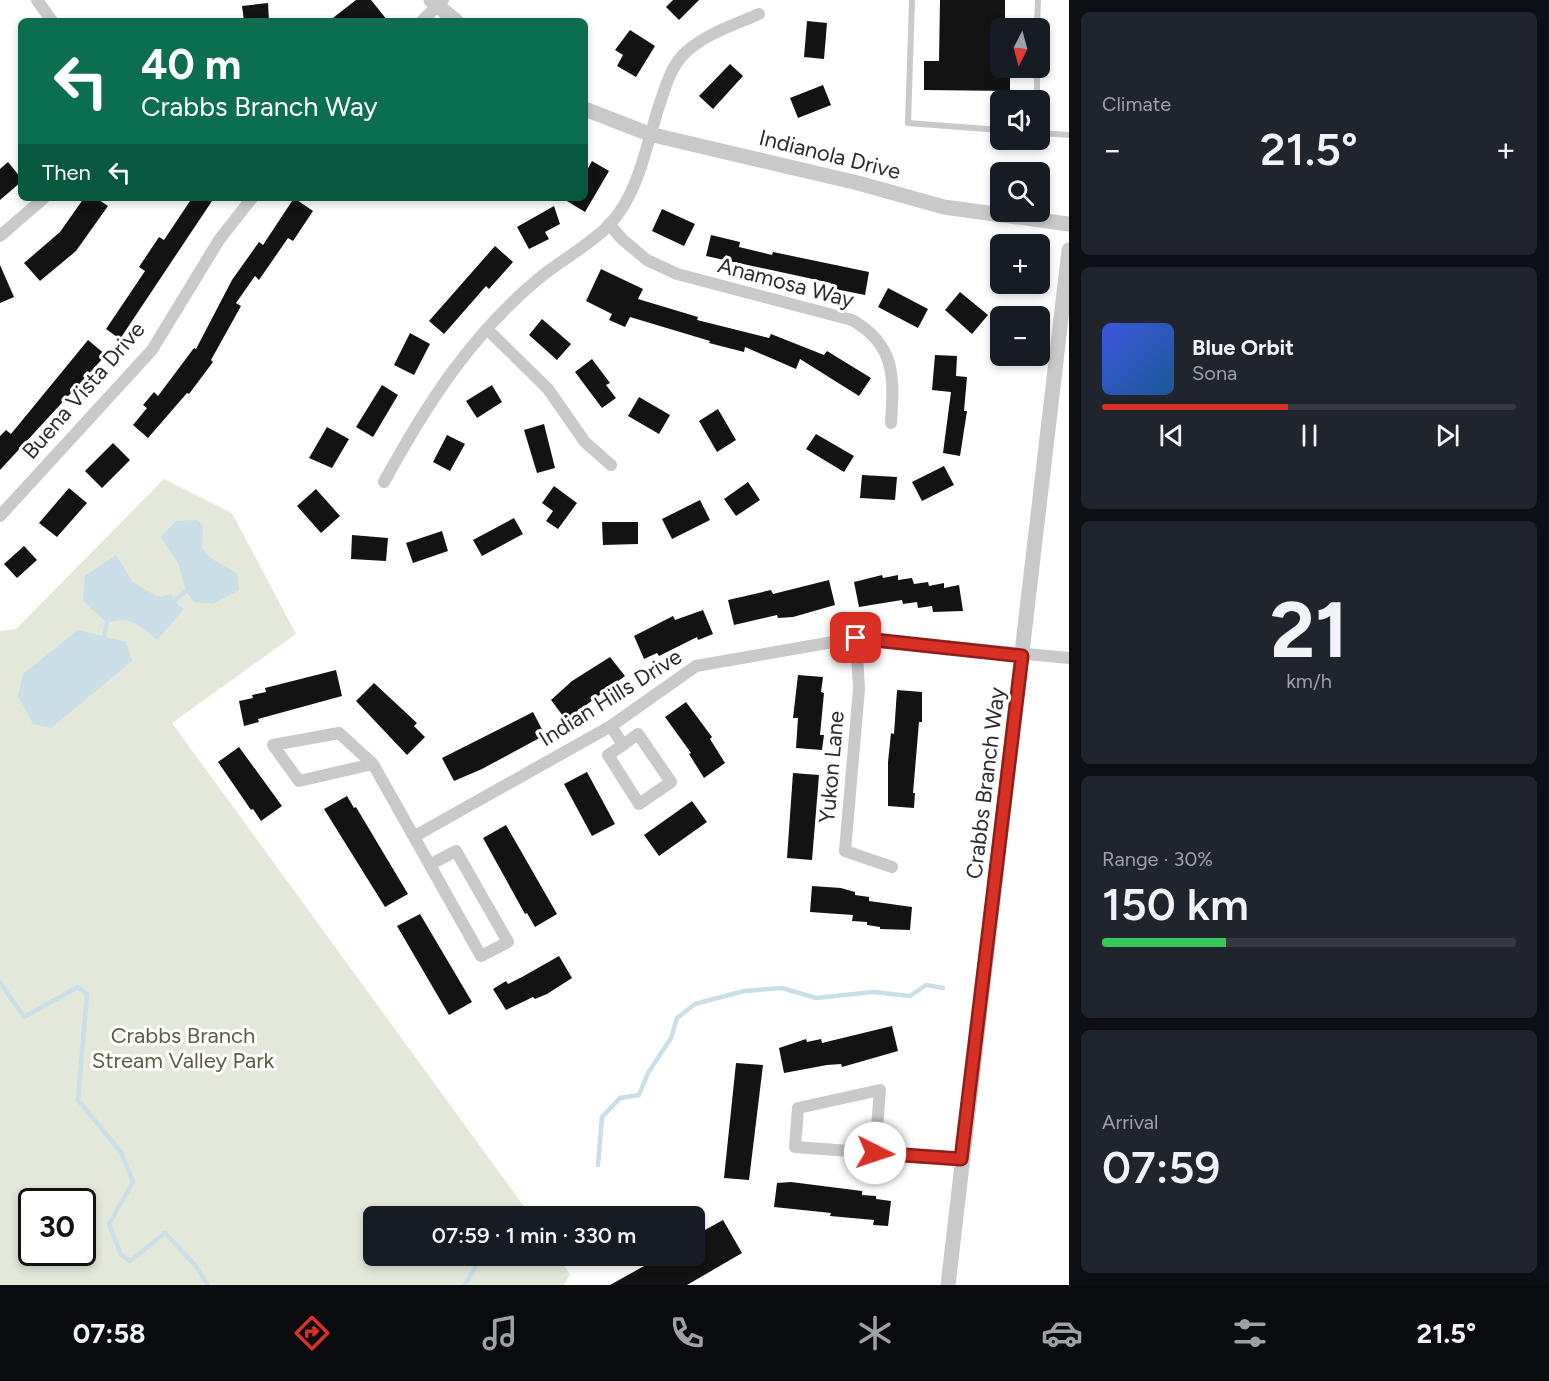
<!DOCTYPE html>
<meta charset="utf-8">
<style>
:root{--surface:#171b24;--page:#20242c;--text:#f1f3f6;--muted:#9ea1a6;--line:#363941;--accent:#d93025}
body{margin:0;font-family:Figtree,sans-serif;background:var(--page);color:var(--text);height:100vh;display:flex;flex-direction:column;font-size:22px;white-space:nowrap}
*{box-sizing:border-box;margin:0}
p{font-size:20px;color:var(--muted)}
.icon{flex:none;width:33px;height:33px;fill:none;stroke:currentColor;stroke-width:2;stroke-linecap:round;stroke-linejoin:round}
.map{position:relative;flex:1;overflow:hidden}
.side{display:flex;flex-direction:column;gap:12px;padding:12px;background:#0d0f14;width:480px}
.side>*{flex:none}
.guide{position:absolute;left:18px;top:18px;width:570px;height:183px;border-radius:9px;box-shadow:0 3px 9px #0003;background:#0b6e4f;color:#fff;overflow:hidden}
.needle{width:39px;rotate:186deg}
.controls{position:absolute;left:990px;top:18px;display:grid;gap:12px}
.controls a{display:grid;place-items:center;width:60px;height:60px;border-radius:9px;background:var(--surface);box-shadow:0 3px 9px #0003;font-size:30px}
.speed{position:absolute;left:18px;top:1188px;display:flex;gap:12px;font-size:30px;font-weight:700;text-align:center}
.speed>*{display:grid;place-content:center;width:78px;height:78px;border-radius:50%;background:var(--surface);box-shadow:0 3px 9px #0003;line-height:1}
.speed .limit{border:3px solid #111;border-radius:9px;background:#fff;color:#111}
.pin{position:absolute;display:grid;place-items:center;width:51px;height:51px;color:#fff;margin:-26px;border-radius:12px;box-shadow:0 3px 9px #0006}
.me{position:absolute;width:66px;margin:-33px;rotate:94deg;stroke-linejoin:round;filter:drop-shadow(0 0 4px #0008)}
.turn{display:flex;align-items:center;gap:21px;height:126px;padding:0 24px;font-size:27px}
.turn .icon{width:78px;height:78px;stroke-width:2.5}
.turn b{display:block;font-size:42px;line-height:51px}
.then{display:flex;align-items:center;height:57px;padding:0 24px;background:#0003;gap:12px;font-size:22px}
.big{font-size:45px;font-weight:600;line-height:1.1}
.side .tile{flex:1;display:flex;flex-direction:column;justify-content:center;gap:9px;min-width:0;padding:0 21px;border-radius:9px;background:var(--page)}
.side .dial{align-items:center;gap:0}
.dial b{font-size:78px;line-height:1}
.song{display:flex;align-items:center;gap:18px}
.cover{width:72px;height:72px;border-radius:9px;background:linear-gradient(135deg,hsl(230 70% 55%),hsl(210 70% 35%))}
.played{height:6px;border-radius:3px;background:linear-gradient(90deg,var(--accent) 45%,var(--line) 45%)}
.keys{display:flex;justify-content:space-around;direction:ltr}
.heat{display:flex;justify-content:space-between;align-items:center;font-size:33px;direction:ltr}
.charge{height:9px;border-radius:4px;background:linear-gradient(90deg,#34c759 30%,var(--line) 0)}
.trip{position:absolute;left:363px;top:1206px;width:342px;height:60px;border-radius:9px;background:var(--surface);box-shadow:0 3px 9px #0003;font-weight:600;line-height:60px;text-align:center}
.tabs{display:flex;height:96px;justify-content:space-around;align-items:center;background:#090b0e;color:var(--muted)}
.tabs .icon{width:42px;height:42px}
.tabs .active{color:var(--accent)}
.tabs b{font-size:27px;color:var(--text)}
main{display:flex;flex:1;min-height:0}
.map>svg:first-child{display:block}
.green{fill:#e3e8db;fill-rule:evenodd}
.water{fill:#c9dee6}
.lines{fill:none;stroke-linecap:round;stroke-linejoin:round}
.stream{stroke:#c9dee6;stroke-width:4.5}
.building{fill:#131313}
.service{stroke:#c9c9c9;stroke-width:6}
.minor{stroke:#c9c9c9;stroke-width:12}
.tertiary{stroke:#c9c9c9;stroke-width:15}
.route-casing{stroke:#8d1f18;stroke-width:15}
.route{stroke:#d93025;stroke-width:10}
.labels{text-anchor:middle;stroke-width:6;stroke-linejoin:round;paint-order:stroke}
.street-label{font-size:22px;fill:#2c2c2c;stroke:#fff}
.park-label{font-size:22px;fill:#53623f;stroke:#fff}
</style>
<main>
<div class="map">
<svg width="1069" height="1285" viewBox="0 0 1069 1285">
<rect width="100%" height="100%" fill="#fff"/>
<path class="green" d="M 164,479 L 232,513 L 296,634 L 172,723 L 531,1216 L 374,1216 L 374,1256 L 558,1256 L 570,1274 L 564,1285 L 0,1285 L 0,631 L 16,629 ZM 32,1202 L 82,1202 L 82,1252 L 32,1252 Z"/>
<g class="water">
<path d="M 197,520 L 203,525 L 202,549 L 212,559 L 237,573 L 239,590 L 213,604 L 194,602 L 186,591 L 178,563 L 161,537 L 176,521 Z"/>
<path d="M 116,555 L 133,582 L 158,597 L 172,594 L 174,601 L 184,609 L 157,640 C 140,625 130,615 107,623 L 83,601 L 85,576 Z"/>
<path d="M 78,630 L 126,642 L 132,661 L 51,728 L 33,724 L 18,696 L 23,674 Z"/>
</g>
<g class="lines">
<g class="stream">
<path d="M 174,601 L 186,591"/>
<path d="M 104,637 L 107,623"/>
<path d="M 0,982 L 24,1017 L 78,987 L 87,994 L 78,1100 L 121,1152 L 133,1182 L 109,1224 L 121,1255 L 130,1261 L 165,1233 L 195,1265 L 208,1285"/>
<path d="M 598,1165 L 602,1117 L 620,1098 L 639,1095 L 648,1073 L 671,1038 L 677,1018 L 695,1004 L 744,991 L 782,988 L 816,998 L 873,992 L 910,996 L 926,985 L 943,988"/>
<path d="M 537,1216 L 540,1213"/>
<path d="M 465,1285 L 479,1261 L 503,1256"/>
</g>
</g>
<g class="building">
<path d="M 356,0 L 371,0 L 388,21 L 329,21 Z"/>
<path d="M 673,0 L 699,0 L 679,20 L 666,7 Z"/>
<path d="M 940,0 L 1005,0 L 1005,28 L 1000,28 L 1000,68 L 1010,68 L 1010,91 L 924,90 L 924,61 L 939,61 Z"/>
<path d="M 268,3 L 269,21 L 244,21 L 242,6 Z"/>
<path d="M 807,21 L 827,23 L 824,59 L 804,57 Z"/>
<path d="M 630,30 L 655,46 L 636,77 L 617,66 L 623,55 L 615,50 Z"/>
<path d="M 730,64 L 743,76 L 713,109 L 699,96 Z"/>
<path d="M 823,85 L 831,105 L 798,118 L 790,98 Z"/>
<path d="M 592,161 L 609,171 L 585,212 L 562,198 L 585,198 L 585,174 Z"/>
<path d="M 8,162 L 21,178 L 21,182 L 0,200 L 0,169 Z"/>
<path d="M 84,198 L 96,198 L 108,206 L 76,251 L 40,281 L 24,263 L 60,232 Z"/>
<path d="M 192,198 L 214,198 L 120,339 L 106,329 L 145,271 L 139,267 L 159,237 L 164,240 Z"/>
<path d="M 294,198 L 313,211 L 293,241 L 288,238 L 259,280 L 255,276 L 236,303 L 241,306 L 211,360 L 213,362 L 189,394 L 187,393 L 148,438 L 133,425 L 147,408 L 143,405 L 154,392 L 158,396 L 194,348 L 196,349 L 232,280 L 259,242 L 263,245 Z"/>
<path d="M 554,206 L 560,224 L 545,232 L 549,239 L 529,249 L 517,227 Z"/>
<path d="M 662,209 L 695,224 L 684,246 L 652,231 Z"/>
<path d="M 711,235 L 740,242 L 739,247 L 772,255 L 773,252 L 869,272 L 865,295 L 830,288 L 831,283 L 706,256 Z"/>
<path d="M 495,246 L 513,262 L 489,289 L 486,286 L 444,334 L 429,321 Z"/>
<path d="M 0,265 L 14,297 L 0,303 Z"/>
<path d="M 601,269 L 643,289 L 638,299 L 698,317 L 697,320 L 769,338 L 771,334 L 824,355 L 827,351 L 871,378 L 859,396 L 800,359 L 796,369 L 745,347 L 744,352 L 709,343 L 710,341 L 630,317 L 625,327 L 609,320 L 612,314 L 586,301 Z"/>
<path d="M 888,288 L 928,309 L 918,328 L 878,307 Z"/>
<path d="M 960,292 L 988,315 L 972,334 L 945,310 Z"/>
<path d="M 542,319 L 571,344 L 557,360 L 529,335 Z"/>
<path d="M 410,333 L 430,344 L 414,375 L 394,365 Z"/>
<path d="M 88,340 L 106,355 L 0,470 L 0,436 L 6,430 L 11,434 Z"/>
<path d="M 935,355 L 957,356 L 956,376 L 967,377 L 964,411 L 967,411 L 960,456 L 943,453 L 951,392 L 932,390 Z"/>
<path d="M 592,359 L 610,383 L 606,385 L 616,398 L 602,408 L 575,372 Z"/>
<path d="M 382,385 L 398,395 L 373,437 L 356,427 Z"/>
<path d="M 492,385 L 502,402 L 477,418 L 466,401 Z"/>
<path d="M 639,397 L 670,415 L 659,434 L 628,416 Z"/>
<path d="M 718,409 L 736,440 L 717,452 L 699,421 Z"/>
<path d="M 544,424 L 555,468 L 537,473 L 524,430 Z"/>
<path d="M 327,427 L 349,439 L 332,468 L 309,458 Z"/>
<path d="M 816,434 L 854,456 L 844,472 L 806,449 Z"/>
<path d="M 447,435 L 465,444 L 450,471 L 433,462 Z"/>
<path d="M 113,443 L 130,460 L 102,488 L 85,471 Z"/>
<path d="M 944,466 L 954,485 L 922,501 L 912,482 Z"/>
<path d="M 862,475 L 897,477 L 895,500 L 860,498 Z"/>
<path d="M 748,482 L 760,500 L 736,516 L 724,499 Z"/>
<path d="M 554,486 L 577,503 L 558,529 L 546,521 L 553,511 L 542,503 Z"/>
<path d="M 69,488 L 87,503 L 57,537 L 39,523 Z"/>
<path d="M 316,489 L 340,516 L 321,533 L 297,506 Z"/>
<path d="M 700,500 L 710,520 L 672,539 L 662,519 Z"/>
<path d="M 514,518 L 523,534 L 482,556 L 473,540 Z"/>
<path d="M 602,522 L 638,522 L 638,544 L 603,545 Z"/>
<path d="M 442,531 L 448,551 L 413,563 L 406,543 Z"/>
<path d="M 352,535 L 388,538 L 386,561 L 351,559 Z"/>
<path d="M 24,546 L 37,560 L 17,578 L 4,564 Z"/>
<path d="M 882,575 L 883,578 L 898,575 L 898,580 L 912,578 L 914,584 L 928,582 L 929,586 L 944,583 L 944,588 L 959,585 L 963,611 L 933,612 L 932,606 L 918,608 L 917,602 L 903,604 L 902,600 L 859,607 L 854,582 Z"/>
<path d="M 829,580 L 835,605 L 793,617 L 778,618 L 777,615 L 734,625 L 728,600 L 771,590 L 773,594 Z"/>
<path d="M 703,610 L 713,634 L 698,640 L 697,637 L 659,656 L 657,653 L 644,659 L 634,636 L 673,616 L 675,620 Z"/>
<path d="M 610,657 L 625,676 L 566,720 L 551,700 L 572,681 Z"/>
<path d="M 336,670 L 342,696 L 258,719 L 259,722 L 244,726 L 239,701 L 253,698 L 252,695 L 266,692 L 265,688 Z"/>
<path d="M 798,675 L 823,677 L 821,692 L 824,693 L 820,735 L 824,735 L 822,750 L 796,748 L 798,718 L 793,718 Z"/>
<path d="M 374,683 L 417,723 L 414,726 L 425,737 L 407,755 L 356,701 Z"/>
<path d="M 897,690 L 922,692 L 922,722 L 919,722 L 913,793 L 915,793 L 914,808 L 888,806 L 888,762 L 891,733 L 894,734 Z"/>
<path d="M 686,702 L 712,737 L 710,739 L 725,763 L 704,778 L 689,754 L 691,753 L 665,717 Z"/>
<path d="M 533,712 L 545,735 L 482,769 L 454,781 L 442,758 Z"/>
<path d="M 239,747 L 282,806 L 261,821 L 253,809 L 251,810 L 218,762 Z"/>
<path d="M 587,772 L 615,824 L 592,836 L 564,784 Z"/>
<path d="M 793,773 L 819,775 L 812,860 L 787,858 Z"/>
<path d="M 347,796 L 354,808 L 356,807 L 408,894 L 385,907 L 324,809 Z"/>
<path d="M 692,801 L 707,822 L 659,856 L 644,835 Z"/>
<path d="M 506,825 L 557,914 L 535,927 L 527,913 L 525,914 L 483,838 Z"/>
<path d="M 812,886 L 841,888 L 855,892 L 855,895 L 869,897 L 869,901 L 912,907 L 910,930 L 880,929 L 880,927 L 867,925 L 867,922 L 852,921 L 853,915 L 810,912 Z"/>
<path d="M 420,914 L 472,1002 L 449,1015 L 397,926 Z"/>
<path d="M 559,956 L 572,978 L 547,994 L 535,999 L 533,997 L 506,1010 L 493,989 L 506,981 L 508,984 L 522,977 Z"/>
<path d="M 892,1026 L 898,1051 L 842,1067 L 841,1064 L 827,1065 L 784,1073 L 779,1048 L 806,1039 L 807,1042 L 821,1039 L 822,1043 Z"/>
<path d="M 736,1063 L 763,1065 L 749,1180 L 724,1178 Z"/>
<path d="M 791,1182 L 862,1191 L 862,1195 L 876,1196 L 876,1199 L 891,1201 L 888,1226 L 873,1225 L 874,1220 L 830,1216 L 831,1213 L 774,1207 L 777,1183 Z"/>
<path d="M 723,1220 L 742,1253 L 687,1285 L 610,1285 L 662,1256 L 694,1256 L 694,1236 Z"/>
</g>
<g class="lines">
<g class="service">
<path d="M 912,0 L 908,123 L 1000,130"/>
<path d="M 1037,28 L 1038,0"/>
<path d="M 1037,100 L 1037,68"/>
<path d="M 1040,133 L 1069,135"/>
</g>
<g class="minor">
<path d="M 37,0 L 52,21"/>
<path d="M 422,21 L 443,0"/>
<path d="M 609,224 L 622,239 L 647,260 L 677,274 L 852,320 C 896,345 894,377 891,423"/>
<path d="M 0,236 L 44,198"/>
<path d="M 487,329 L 548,389 L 585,442 L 611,465"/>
<path d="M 384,482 C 425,407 470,336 537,280 C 559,261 589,246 609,225 C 640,193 647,140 661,100 C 667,82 672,65 686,52 C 707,33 734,25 759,14"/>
<path d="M 0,516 L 152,350 L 219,240 L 252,198"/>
<path d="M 856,638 L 859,689 L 845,851 L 892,867"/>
<path d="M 611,726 L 623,745 L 608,755 L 639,804 L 671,782 L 638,734 L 623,745"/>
<path d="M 373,764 L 299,781 L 273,745 L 339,733 L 373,764 L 481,956 L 508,942 L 456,851 L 431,864"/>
<path d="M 415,836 L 611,726 L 696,666 L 856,638 L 1069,658"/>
<path d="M 875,1153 L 880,1090 L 798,1108 L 795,1147 L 961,1159"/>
</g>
<g class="tertiary">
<path d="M 431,0 L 456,21"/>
<path d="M 585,109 L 649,134 L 858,183 L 944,207 L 1069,224"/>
<path d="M 948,1285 L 1069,250"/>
</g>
</g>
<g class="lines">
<g class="route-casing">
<path id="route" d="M 856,638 L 1022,656 L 961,1159 L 875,1153"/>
</g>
<use href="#route" class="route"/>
</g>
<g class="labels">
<g class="street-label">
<text transform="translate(830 154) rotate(14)" y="8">Indianola Drive</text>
<text transform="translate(786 282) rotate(15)" y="8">Anamosa Way</text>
<text transform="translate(83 390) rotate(-49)" y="8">Buena Vista Drive</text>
<text transform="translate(610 697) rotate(-32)" y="8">Indian Hills Drive</text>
<text transform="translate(831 767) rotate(-85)" y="8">Yukon Lane</text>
<text transform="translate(985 783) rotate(-83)" y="8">Crabbs Branch Way</text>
</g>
<g class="park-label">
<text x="183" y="1043">Crabbs Branch<tspan x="183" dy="25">Stream Valley Park</tspan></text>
</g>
</g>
</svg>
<div class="controls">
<a><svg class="needle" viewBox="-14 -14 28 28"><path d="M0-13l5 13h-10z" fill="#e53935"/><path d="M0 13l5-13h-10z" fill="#9ea1a6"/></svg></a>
<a><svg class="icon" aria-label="sound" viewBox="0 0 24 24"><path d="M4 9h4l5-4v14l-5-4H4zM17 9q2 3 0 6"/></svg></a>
<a><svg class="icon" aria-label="search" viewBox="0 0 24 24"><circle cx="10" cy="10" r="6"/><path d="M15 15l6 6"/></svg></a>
<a>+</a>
<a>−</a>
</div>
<div class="speed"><div class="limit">30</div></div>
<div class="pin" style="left:856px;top:638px;background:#d93025"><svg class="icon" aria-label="arrive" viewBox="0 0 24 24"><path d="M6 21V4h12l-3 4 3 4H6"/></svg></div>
<svg class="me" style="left:875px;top:1153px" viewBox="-20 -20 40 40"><circle r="19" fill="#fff"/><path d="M0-13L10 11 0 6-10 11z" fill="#d93025"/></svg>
<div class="trip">07:59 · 1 min · 330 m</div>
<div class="guide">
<div class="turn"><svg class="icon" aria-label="left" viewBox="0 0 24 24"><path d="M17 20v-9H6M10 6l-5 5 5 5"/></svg><div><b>40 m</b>Crabbs Branch Way</div></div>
<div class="then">Then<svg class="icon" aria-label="left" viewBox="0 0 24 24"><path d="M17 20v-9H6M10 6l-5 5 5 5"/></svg></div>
</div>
</div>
<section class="side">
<div class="tile"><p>Climate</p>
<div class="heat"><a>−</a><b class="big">21.5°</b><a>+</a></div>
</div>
<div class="tile">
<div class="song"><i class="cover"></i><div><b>Blue Orbit</b><p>Sona</p></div></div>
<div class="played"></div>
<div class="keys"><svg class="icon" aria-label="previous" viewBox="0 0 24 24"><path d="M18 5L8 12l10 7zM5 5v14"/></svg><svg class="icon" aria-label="pause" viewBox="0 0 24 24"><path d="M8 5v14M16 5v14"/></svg><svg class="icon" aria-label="next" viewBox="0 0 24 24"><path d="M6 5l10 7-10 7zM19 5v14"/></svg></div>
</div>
<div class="tile dial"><b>21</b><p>km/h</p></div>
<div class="tile"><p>Range · 30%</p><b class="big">150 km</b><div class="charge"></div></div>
<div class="tile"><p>Arrival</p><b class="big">07:59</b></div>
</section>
</main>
<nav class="tabs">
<b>07:58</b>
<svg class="icon active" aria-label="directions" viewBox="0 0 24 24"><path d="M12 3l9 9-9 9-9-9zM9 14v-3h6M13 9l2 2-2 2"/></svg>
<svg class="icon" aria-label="music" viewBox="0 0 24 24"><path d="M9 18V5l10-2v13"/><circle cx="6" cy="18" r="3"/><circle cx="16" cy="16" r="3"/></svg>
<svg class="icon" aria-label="phone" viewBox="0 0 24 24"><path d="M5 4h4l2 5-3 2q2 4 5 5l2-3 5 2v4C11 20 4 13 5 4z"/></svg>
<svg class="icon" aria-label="climate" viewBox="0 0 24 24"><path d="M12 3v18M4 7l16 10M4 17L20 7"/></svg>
<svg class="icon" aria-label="car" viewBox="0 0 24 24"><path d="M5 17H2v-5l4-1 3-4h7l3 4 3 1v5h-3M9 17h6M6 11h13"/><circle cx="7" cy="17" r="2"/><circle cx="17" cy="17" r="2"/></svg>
<svg class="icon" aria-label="filters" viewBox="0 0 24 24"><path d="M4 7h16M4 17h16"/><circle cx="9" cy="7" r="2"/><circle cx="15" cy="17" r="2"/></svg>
<b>21.5°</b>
</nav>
